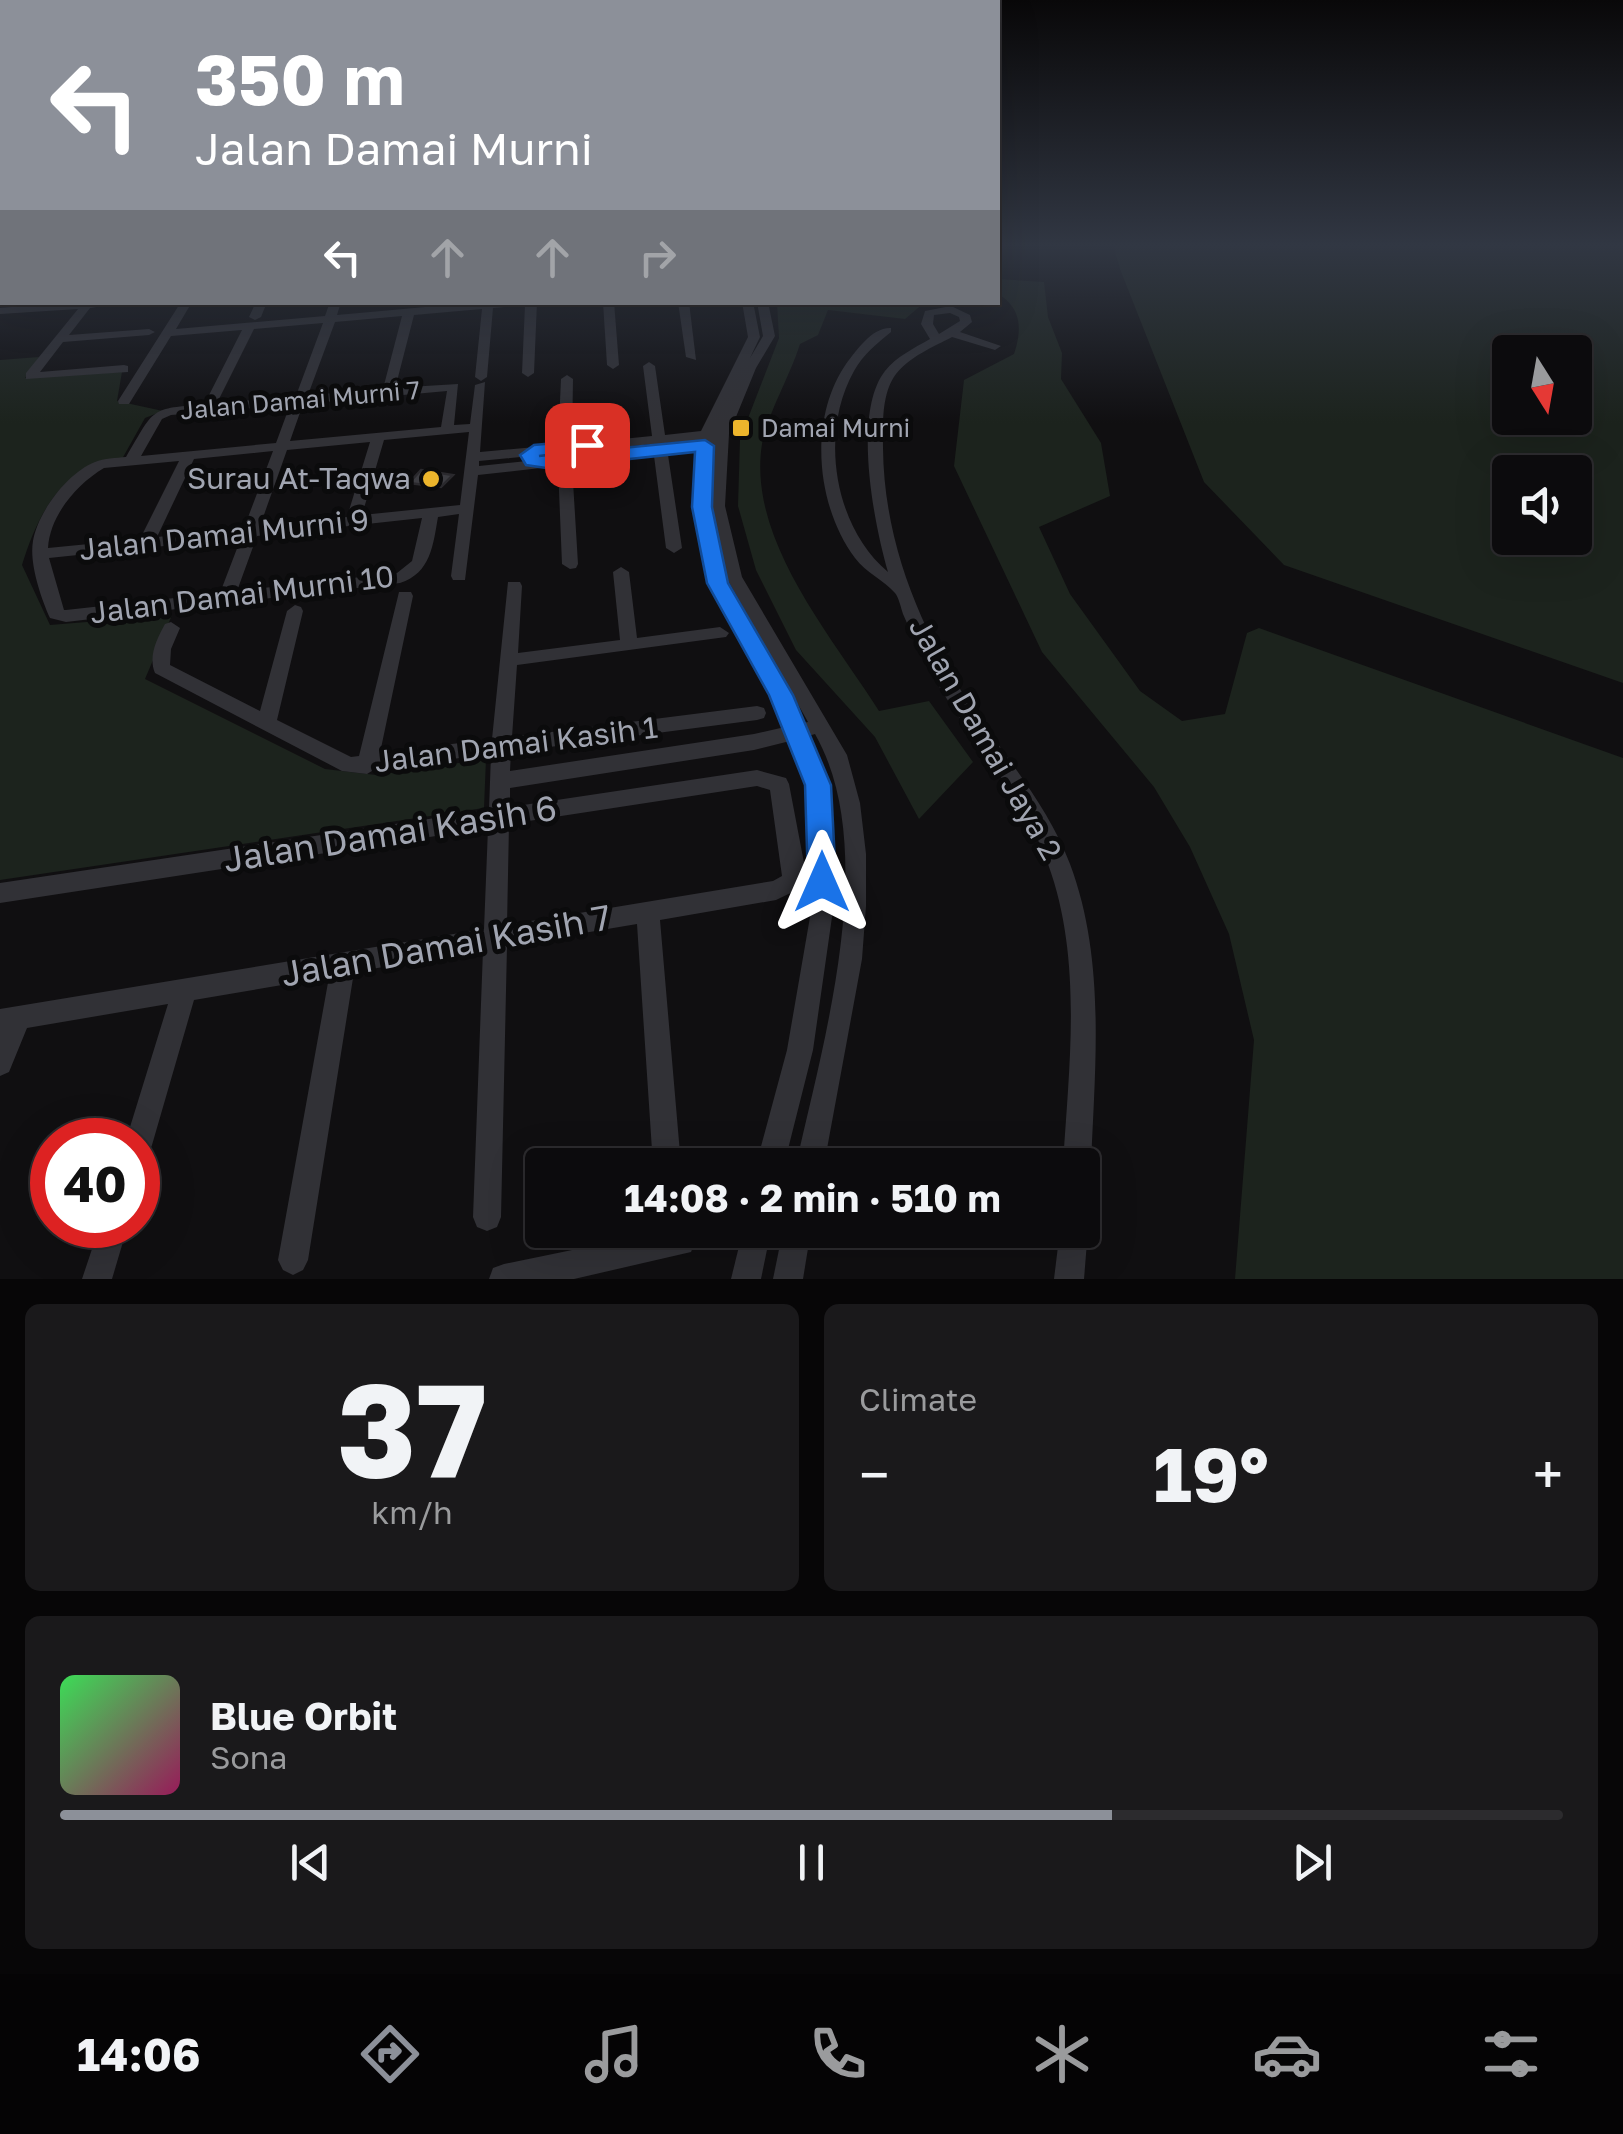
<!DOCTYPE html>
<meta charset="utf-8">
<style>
:root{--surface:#0c0b0d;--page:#1a191b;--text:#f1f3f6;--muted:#9a9b9d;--line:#2c2b2e;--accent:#8c9099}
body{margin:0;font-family:"Golos Text",sans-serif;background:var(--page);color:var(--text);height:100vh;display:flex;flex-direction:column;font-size:38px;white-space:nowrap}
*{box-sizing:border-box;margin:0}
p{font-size:32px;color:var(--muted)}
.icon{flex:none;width:55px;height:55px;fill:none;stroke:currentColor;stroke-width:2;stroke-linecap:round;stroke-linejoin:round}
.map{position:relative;height:1279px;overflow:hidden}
.details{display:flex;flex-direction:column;gap:25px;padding:25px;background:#070607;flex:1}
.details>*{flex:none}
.banner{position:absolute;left:0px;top:0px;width:1000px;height:305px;box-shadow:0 10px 40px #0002,0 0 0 2px var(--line);background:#8c9099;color:#fff;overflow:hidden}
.needle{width:65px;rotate:169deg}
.tools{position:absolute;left:1492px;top:335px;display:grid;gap:20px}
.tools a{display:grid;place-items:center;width:100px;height:100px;border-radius:10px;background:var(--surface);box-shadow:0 10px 40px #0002,0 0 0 2px var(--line);font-size:50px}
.speed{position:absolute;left:30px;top:1118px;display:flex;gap:20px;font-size:50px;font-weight:700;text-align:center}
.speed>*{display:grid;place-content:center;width:130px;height:130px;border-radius:50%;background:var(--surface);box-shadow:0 10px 40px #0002,0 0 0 2px var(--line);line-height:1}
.speed .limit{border:15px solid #d22;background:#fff;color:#111}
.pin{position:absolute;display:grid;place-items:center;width:85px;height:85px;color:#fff;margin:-42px;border-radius:20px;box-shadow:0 5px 15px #0006}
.me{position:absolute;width:110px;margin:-55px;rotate:0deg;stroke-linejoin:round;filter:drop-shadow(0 0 8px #0008)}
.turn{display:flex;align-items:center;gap:35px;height:210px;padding:0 30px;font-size:45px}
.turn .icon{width:130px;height:130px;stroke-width:2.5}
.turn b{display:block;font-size:70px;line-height:85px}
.lanes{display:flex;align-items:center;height:95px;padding:0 30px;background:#0003;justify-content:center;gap:50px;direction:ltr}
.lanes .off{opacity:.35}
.big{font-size:75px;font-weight:700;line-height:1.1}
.details .tile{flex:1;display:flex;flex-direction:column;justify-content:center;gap:15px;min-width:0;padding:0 35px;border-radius:15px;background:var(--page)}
.details .dial{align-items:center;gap:0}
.dial b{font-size:130px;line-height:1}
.song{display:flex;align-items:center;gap:30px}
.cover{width:120px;height:120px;border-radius:15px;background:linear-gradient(135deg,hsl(130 70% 55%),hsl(330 70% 35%))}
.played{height:10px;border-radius:5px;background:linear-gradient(90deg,var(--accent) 70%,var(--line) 70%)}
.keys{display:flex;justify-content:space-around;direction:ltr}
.heat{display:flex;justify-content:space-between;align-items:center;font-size:55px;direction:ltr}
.details .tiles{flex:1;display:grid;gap:25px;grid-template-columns:1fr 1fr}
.tile:last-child{grid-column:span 2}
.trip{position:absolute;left:525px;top:1148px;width:575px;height:100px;border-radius:10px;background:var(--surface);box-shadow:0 10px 40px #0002,0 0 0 2px var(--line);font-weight:700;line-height:100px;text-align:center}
.menu{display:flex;height:160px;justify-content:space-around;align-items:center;background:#050405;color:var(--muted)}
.menu .icon{width:70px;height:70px}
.menu .on{color:var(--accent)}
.menu b{font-size:45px;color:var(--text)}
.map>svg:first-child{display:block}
.green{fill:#1c231d;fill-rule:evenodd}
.building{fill:#3c3c41;stroke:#2a292d;stroke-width:2.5}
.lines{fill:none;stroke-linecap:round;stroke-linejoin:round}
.minor{fill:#313136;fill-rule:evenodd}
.route{fill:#1a73e8;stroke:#114b97;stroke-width:2.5}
.poi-dot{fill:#ecb52c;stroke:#0b0b0c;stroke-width:4}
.labels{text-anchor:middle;stroke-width:10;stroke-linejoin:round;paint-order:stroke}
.far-street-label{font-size:25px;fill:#a1a5b1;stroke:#0b0b0c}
.far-poi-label{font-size:25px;fill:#a1a5b1;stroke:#0b0b0c;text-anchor:start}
.poi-label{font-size:30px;fill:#a1a5b1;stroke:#0b0b0c;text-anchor:end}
.street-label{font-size:30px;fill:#a1a5b1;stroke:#0b0b0c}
.near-street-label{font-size:35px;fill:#a1a5b1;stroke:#0b0b0c}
</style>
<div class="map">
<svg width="1623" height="1279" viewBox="0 0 1623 1279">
<rect width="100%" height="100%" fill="#100f11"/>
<g class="green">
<path d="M 1113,244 L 1623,244 L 1623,683 L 1284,565 L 1204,482 L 1120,269 ZM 1575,352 L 1575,418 L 1510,418 L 1510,352 ZM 1510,472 L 1575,472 L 1575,538 L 1510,538 Z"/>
<path d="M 998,279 L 1044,282 L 1048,317 L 1062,353 L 1061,379 L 1101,443 L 1110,496 L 1039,527 L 1070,594 L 1140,691 L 1182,721 L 1225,714 L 1247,633 L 1259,628 L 1623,758 L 1623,1279 L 1235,1279 L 1254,1040 L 1229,934 L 1190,847 L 1154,787 L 1042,652 L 954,466 L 964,380 L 1014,354 C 1022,330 1022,308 998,294 Z"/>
<path d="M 777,303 L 924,303 L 905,319 L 828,310 L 818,335 L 800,344 C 791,374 766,417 762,444 C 747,539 831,635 879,711 L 929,701 L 973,762 L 919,819 L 875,737 L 796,650 L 756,570 L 738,506 L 740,439 L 779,338 Z"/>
<path d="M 39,357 L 25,378 L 122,372 L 117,401 L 163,411 L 145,418 L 122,459 C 63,464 38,513 22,565 L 50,625 L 172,615 L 145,679 L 325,769 L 376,775 L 486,759 L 484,808 L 0,880 L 0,360 Z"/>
</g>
<path class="building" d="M 421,470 L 453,475 L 441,487 L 409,483 Z"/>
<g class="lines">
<g class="minor">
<rect x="0" y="253" width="2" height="6"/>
<rect x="0" y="278" width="2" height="8"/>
<path d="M 71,302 L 128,302 L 90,308 L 69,335 L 149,329 L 155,332 L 149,335 L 63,342 L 40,372 L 124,365 L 128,366 L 128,372 L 26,379 L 26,373 L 78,309 L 0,314 L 0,308 Z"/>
<path d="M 181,302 L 192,302 L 176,329 L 325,316 L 330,302 L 341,302 L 337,315 L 481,302 L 537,302 L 534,373 L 528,377 L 522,373 L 525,305 L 493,308 L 487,377 L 481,381 L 475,377 L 482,309 L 414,315 L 396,385 L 392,388 L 458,384 L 454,425 L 470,424 L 475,385 L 485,382 L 480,452 L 558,445 L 561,379 L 567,375 L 573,379 L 572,444 L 652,436 L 643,366 L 649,362 L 655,366 L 665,435 L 701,431 L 748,337 L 742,302 L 753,302 L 760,337 L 750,358 L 763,336 L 757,302 L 768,302 L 775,336 L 756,368 L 729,434 L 725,506 L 742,577 L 847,755 L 860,803 L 866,854 L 866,906 L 862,959 L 824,1165 L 796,1165 C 823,1042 881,850 815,734 L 808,736 L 828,785 L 834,847 L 832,917 L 813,1050 L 784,1165 L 756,1165 L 787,1050 L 810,917 L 812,847 L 808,785 L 790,741 L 754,750 L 510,788 L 510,807 L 757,770 L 786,778 L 789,784 L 805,868 L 801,888 L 776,900 L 660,920 L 681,1165 L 653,1165 L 637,924 L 507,946 L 501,1217 L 497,1227 L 487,1231 L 477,1227 L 473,1217 L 483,950 L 354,972 L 308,1260 L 303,1270 L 293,1275 L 283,1270 L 278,1260 L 329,977 L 194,1000 L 152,1145 L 148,1155 L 138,1159 L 138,1140 L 126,1140 L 168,1004 L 27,1028 L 9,1072 L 0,1076 L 0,1009 L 484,929 L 488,828 L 0,903 L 0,883 L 489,810 L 491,754 L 375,769 L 367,774 L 342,771 L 155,673 C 148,656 157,639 165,624 L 171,622 L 180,628 L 171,649 L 170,665 L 260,711 L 287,611 L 295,605 L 301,607 L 303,611 L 277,720 L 351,757 L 359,756 L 399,592 L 411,592 L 413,596 L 380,753 L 492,739 L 508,582 L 520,582 L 522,586 L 518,653 L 620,640 L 613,572 L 621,567 L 629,572 L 637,638 L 720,627 L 729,633 L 726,637 L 517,665 L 512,737 L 757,706 L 764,708 L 766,713 L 764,718 L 757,720 L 511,752 L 510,771 L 754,734 L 785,727 L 772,695 L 710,583 L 695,507 L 699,451 L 668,455 L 682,548 L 674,553 L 666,548 L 654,456 L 572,465 L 578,564 L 576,568 L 570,569 L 562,564 L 558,466 L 478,475 L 465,580 L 453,580 L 451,576 L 459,514 L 438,517 C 433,545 431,573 400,583 L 66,622 L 50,618 C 41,598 29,563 33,541 C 38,512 67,473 95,462 C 104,458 116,458 126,457 C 156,407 148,409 207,404 L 206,401 L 242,330 L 171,336 L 129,404 L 119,404 L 118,401 ZM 402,316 L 384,385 L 389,389 L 308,395 L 335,322 ZM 323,323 L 297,393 L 300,396 L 217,403 L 254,329 ZM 447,391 L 441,427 L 290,441 L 303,404 ZM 290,405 L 276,443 L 141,456 L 162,419 L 171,415 ZM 469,432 L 460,505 L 362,515 L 384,440 ZM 701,440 L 700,443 L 667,447 L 666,443 ZM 370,442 L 347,517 L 260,526 L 287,450 ZM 653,444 L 653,448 L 479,466 L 479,461 ZM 714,450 L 711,506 L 726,577 L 808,722 L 802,723 C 782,675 751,633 728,586 C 711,551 708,488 714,450 ZM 273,451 L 244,528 L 157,537 L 194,459 ZM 179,461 L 140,539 L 48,548 C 50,515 77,484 104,468 ZM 422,518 L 412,561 L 397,573 L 237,591 L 257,536 ZM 241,538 L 220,593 L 66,610 L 64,610 L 49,558 ZM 757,786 L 770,790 L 782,876 L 773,881 L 507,925 L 509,824 Z"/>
<path d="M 256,302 L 267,302 L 261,317 L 255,320 L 249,317 Z"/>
<path d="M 603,302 L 614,302 L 619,365 L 613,369 L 607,365 Z"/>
<path d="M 678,302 L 689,302 L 696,360 L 686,357 Z"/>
<path d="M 951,306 L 970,315 L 972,322 L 960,332 L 1001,346 L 995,350 L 952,337 C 933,347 909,357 896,374 C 881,394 883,425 883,448 C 884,546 923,637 978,716 C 1011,764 1049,809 1070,864 C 1106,960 1095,1065 1091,1165 L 1087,1175 L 1082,1176 L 1082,1165 L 1063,1165 C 1069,1065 1083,960 1048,864 C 1023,795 969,739 933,676 C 922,656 912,635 903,614 C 901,608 899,598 895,593 C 884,580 866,573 855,558 C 816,506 808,419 846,364 C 857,350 872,327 891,328 L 891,332 C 876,344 863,355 854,371 C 819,433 834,527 888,572 C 874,524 852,413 885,371 C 896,357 914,348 930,339 L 921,324 L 925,311 ZM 950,313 L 959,317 L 960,321 L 939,334 L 933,324 L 934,315 Z"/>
<path d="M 1082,1219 L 1088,1230 L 1084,1279 L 1054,1279 L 1060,1230 L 1082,1230 Z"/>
<path d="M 100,1225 L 128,1225 L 112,1279 L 82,1279 Z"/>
<path d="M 669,1230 L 691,1232 L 695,1242 L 691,1252 L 574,1279 L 489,1279 L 493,1268 L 504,1264 Z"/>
<path d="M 743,1230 L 771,1230 L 761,1279 L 731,1279 Z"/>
<path d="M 783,1230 L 811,1230 L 803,1279 L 773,1279 Z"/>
</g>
</g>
<linearGradient id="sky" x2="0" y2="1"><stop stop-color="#090809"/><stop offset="0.58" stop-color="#313743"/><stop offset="1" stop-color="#313743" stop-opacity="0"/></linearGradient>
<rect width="1623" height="423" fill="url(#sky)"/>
<path class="route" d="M 587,440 L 596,445 L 594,449 L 539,456 L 705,440 L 714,446 L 712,507 L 728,583 L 793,695 L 831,785 L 836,882 L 832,891 L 822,895 L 812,891 L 808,882 L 805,785 L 769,695 L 707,583 L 692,507 L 695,452 L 546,468 L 526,465 L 520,455 L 534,445 Z"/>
<g class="poi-dot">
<rect x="731" y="418" width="20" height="20" rx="5"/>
<circle cx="431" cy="479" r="10"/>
</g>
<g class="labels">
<g class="far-street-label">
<text transform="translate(300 400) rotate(-5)" y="9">Jalan Damai Murni 7</text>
</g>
<g class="far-poi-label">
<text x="761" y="437">Damai Murni</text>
</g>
<g class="poi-label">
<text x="411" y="489">Surau At-Taqwa</text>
</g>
<g class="street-label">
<text transform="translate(224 535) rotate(-6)" y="10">Jalan Damai Murni 9</text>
<text transform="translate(242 595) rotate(-7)" y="10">Jalan Damai Murni 10</text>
<text transform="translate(985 739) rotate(60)" y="10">Jalan Damai Jaya 2</text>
<text transform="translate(516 745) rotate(-7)" y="10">Jalan Damai Kasih 1</text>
</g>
<g class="near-street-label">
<text transform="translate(390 834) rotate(-9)" y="12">Jalan Damai Kasih 6</text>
<text transform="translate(446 946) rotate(-10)" y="12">Jalan Damai Kasih 7</text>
</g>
</g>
</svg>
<div class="tools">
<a><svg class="needle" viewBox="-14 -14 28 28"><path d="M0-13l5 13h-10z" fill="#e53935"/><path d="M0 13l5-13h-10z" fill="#9a9b9d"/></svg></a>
<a><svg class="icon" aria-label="sound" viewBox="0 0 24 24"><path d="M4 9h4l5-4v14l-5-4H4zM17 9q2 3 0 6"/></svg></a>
</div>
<div class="speed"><div class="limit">40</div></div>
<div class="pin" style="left:587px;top:445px;background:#d93025"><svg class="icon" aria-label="arrive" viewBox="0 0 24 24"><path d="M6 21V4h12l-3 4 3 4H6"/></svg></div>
<svg class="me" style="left:822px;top:882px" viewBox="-20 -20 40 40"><path d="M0-17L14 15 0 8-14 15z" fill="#1a73e8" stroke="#fff" stroke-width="4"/></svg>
<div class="trip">14:08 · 2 min · 510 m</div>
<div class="banner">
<div class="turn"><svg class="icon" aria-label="left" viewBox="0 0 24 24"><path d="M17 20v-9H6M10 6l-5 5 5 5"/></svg><div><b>350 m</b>Jalan Damai Murni</div></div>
<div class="lanes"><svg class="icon" aria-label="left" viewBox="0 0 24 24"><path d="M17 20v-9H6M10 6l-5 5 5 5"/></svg><svg class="icon off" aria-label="ahead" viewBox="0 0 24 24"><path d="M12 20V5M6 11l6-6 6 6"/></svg><svg class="icon off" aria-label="ahead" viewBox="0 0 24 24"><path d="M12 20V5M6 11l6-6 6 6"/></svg><svg class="icon off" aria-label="right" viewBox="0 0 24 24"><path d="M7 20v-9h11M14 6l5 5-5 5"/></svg></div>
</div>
</div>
<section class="details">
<div class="tiles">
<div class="tile dial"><b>37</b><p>km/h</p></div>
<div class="tile"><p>Climate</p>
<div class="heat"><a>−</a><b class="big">19°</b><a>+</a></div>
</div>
<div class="tile">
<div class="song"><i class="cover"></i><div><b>Blue Orbit</b><p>Sona</p></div></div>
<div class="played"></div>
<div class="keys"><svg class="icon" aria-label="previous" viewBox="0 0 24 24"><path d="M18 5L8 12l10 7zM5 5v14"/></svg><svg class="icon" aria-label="pause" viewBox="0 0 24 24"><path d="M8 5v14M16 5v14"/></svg><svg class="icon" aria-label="next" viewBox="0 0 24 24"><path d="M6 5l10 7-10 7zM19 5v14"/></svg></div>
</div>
</div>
</section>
<nav class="menu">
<b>14:06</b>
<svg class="icon on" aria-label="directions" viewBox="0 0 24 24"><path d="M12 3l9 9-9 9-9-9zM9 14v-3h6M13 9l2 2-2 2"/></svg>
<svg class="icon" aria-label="music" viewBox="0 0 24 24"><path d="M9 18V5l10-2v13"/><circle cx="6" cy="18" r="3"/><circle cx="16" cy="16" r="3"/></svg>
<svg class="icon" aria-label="phone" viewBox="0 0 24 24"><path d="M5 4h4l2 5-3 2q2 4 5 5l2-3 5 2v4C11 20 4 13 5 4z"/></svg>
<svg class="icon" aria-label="climate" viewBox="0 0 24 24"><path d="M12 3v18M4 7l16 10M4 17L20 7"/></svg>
<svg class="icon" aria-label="car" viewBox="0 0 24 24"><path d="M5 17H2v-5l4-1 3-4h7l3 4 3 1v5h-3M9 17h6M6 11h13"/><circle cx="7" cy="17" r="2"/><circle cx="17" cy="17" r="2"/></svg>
<svg class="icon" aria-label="filters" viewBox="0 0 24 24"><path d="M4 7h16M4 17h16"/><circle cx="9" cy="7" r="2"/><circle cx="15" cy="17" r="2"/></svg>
</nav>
